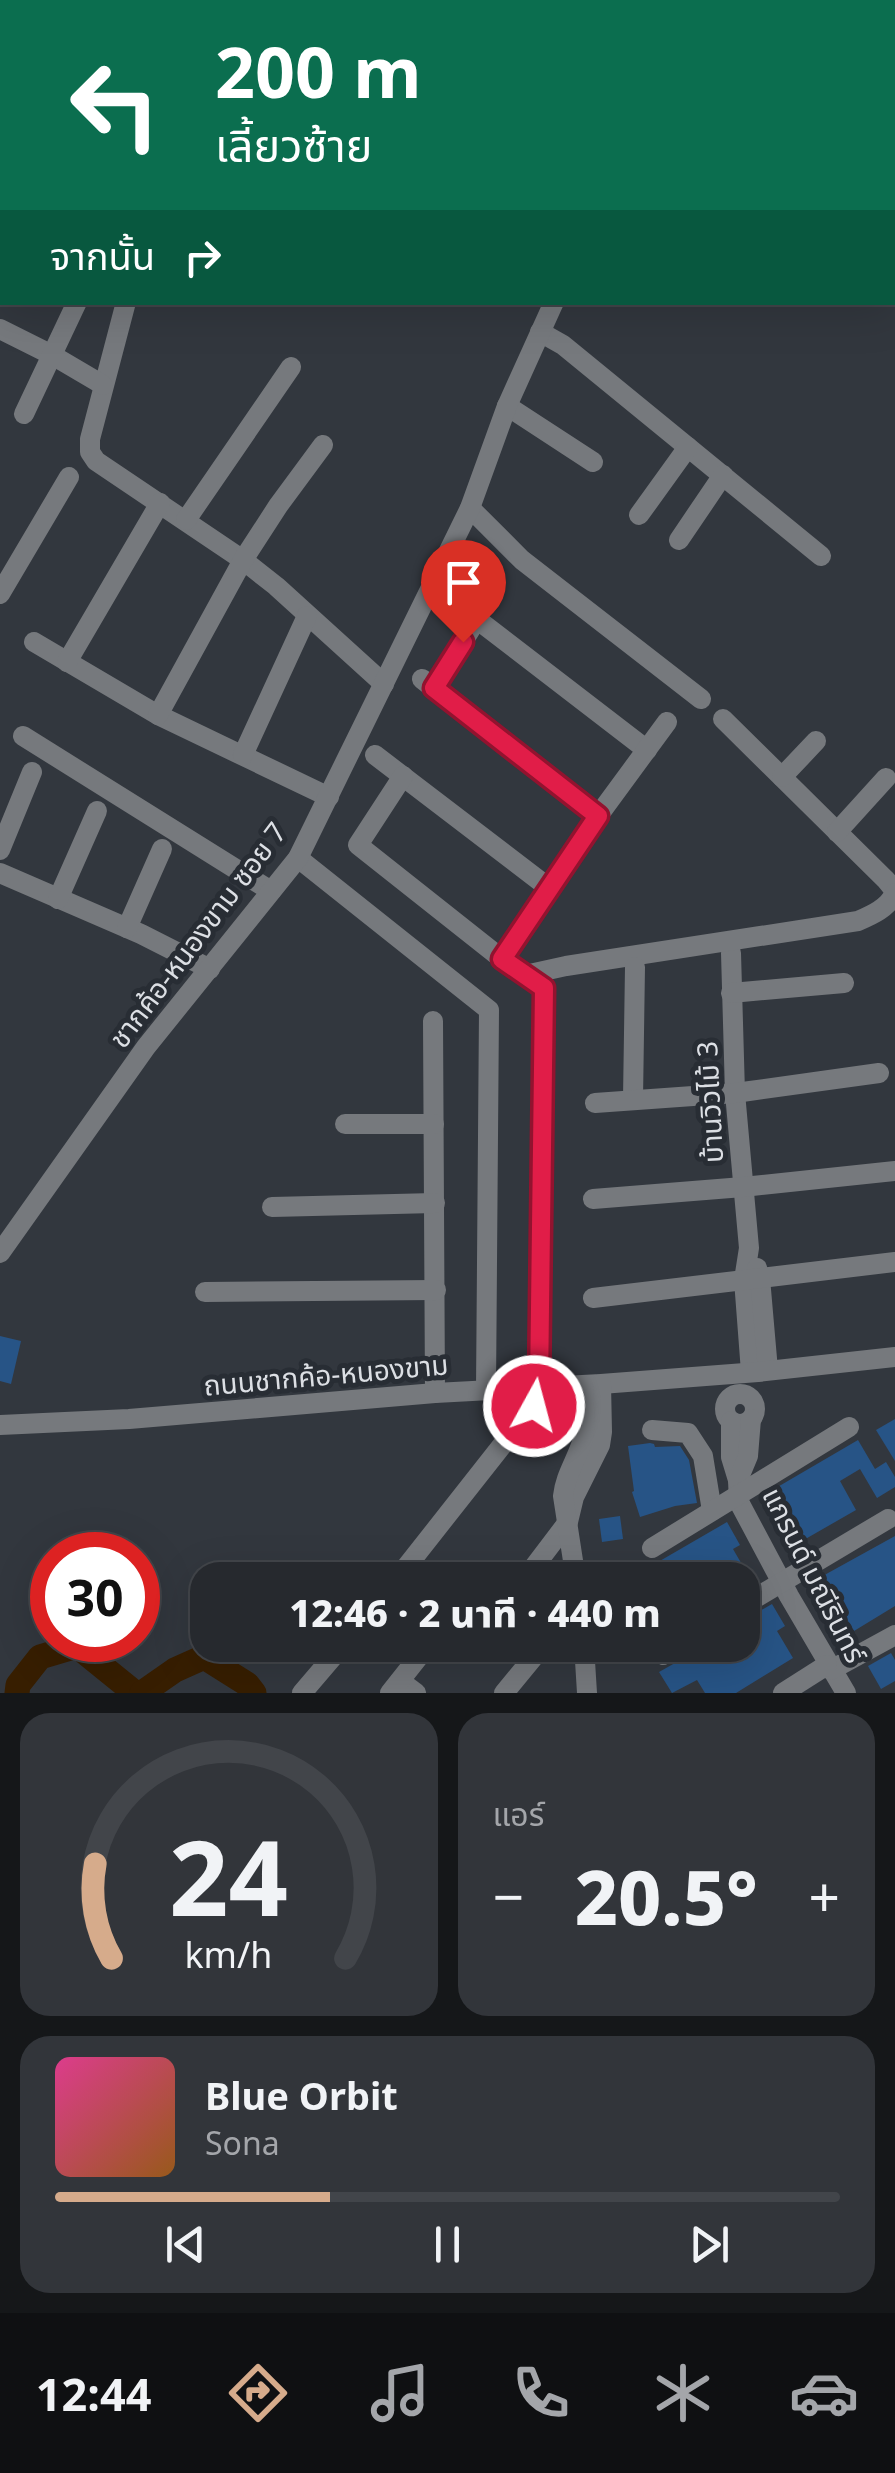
<!DOCTYPE html>
<html lang="th">
<meta charset="utf-8">
<style>
:root{--surface:#26292e;--page:#32353a;--text:#f1f3f6;--muted:#a4a6aa;--line:#42454a;--accent:#d6ab8b}
body{margin:0;font-family:"Noto Sans","Noto Sans Thai",sans-serif;background:var(--page);color:var(--text);height:100vh;display:flex;flex-direction:column;font-size:38px;white-space:nowrap}
*{box-sizing:border-box;margin:0}
p{font-size:32px;color:var(--muted)}
.icon{flex:none;width:55px;height:55px;fill:none;stroke:currentColor;stroke-width:2;stroke-linecap:round;stroke-linejoin:round}
.map{position:relative;height:1693px;overflow:hidden}
.side{display:flex;flex-direction:column;gap:20px;padding:20px;background:#151719;flex:1}
.side>*{flex:none}
.hud{position:absolute;left:0px;top:0px;width:895px;height:305px;box-shadow:0 10px 40px #0002,0 0 0 2px var(--line);background:#0b6e4f;color:#fff;overflow:hidden}
.speed{position:absolute;left:30px;top:1532px;display:flex;gap:20px;font-size:50px;font-weight:700;text-align:center}
.speed>*{display:grid;place-content:center;width:130px;height:130px;border-radius:50%;background:var(--surface);box-shadow:0 10px 40px #0002,0 0 0 2px var(--line);line-height:1}
.speed .limit{border:15px solid #d22;background:#fff;color:#111}
.pin{position:absolute;display:grid;place-items:center;width:85px;height:85px;color:#fff;margin:-102px -42px;border-radius:50% 50% 50% 0;rotate:-45deg;box-shadow:0 0 10px #0007}
.pin .icon{rotate:45deg}
.me{position:absolute;width:110px;margin:-55px;rotate:7deg;stroke-linejoin:round;filter:drop-shadow(0 0 8px #0008)}
.turn{display:flex;align-items:center;gap:35px;height:210px;padding:0 50px;font-size:45px}
.turn .icon{width:130px;height:130px;stroke-width:2.5}
.turn b{display:block;font-size:70px;line-height:85px}
.then{display:flex;align-items:center;height:95px;padding:0 50px;background:#0003;gap:20px;font-size:38px}
.big{font-size:75px;font-weight:800;line-height:1.1}
.side .widget{flex:1;display:flex;flex-direction:column;justify-content:center;gap:15px;min-width:0;padding:0 35px;border-radius:30px;background:var(--page)}
.side .dial{align-items:center;gap:0}
.dial svg{height:260px;overflow:visible;fill:none;stroke:var(--line);stroke-width:7;stroke-linecap:round;text-anchor:middle}
.dial text{fill:var(--text);stroke:none}
.song{display:flex;align-items:center;gap:30px}
.cover{width:120px;height:120px;border-radius:15px;background:linear-gradient(135deg,hsl(330 70% 55%),hsl(30 70% 35%))}
.played{height:10px;border-radius:5px;background:linear-gradient(90deg,var(--accent) 35%,var(--line) 35%)}
.keys{display:flex;justify-content:space-around;direction:ltr}
.heat{display:flex;justify-content:space-between;align-items:center;font-size:55px;direction:ltr}
.side .tiles{flex:1;display:grid;gap:20px;grid-template-columns:1fr 1fr}
.widget:last-child{grid-column:span 2}
.trip{position:absolute;left:190px;top:1562px;width:570px;height:100px;border-radius:30px;background:var(--surface);box-shadow:0 10px 40px #0002,0 0 0 2px var(--line);font-weight:800;line-height:100px;text-align:center}
.dock{display:flex;height:160px;justify-content:space-around;align-items:center;background:#0f1012;color:var(--muted)}
.dock .icon{width:70px;height:70px}
.dock .active{color:var(--accent)}
.dock b{font-size:45px;color:var(--text)}
.map>svg:first-child{display:block}
.lines{fill:none;stroke-linecap:round;stroke-linejoin:round}
.river{stroke:#371e00;stroke-width:25}
.building{fill:#275486}
.minor{stroke:#76797d;stroke-width:20}
.route-casing{stroke:#92132f;stroke-width:25}
.route{stroke:#e11d48;stroke-width:18}
.labels{text-anchor:middle;stroke-width:10;stroke-linejoin:round;paint-order:stroke}
.street-label{font-size:28px;fill:#dcdfe4;stroke:#282d34}
</style>
<div class="map">
<svg width="895" height="1693" viewBox="0 0 895 1693">
<rect width="100%" height="100%" fill="#32373e"/>
<g class="lines">
<g class="river">
<path d="M 17,1693 L 18,1685 L 40,1657 L 77,1646 L 135,1693"/>
<path d="M 142,1693 L 175,1670 L 204,1657 L 247,1684 L 254,1693"/>
</g>
</g>
<g class="building">
<path d="M 0,1336 L 21,1341 L 11,1384 L 0,1381 Z"/>
<path d="M 895,1419 L 895,1461 L 876,1430 Z"/>
<path d="M 858,1440 L 875,1469 L 886,1462 L 895,1477 L 895,1487 L 877,1498 L 860,1469 L 840,1481 L 856,1510 L 795,1545 L 782,1523 L 785,1520 L 769,1492 Z"/>
<path d="M 650,1443 L 654,1444 L 655,1447 L 680,1446 L 689,1460 L 697,1503 L 675,1506 L 640,1517 L 632,1492 L 634,1491 L 628,1446 Z"/>
<path d="M 620,1516 L 623,1539 L 602,1542 L 599,1519 Z"/>
<path d="M 727,1522 L 740,1545 L 733,1549 L 751,1580 L 652,1580 L 646,1569 Z"/>
<path d="M 895,1536 L 895,1606 L 854,1631 L 835,1599 L 832,1601 L 819,1578 Z"/>
<path d="M 626,1562 L 628,1579 L 604,1580 L 602,1565 Z"/>
<path d="M 772,1604 L 785,1626 L 777,1631 L 793,1658 L 736,1693 L 705,1693 L 697,1680 L 672,1693 L 659,1672 L 707,1645 L 742,1645 L 742,1621 Z"/>
<path d="M 891,1653 L 895,1660 L 895,1681 L 881,1689 L 868,1666 Z"/>
</g>
<g class="lines">
<g class="minor">
<path d="M 686,2 L 687,0"/>
<path d="M 0,196 L 2,197"/>
<path d="M 0,294 L 2,288"/>
<path d="M 126,302 L 90,439 L 90,452 L 96,461 L 243,560 L 276,586 L 384,684"/>
<path d="M 0,329 L 52,355 L 103,385"/>
<path d="M 540,332 L 563,345 L 821,556"/>
<path d="M 507,406 L 593,462"/>
<path d="M 24,414 L 77,302"/>
<path d="M 470,508 L 522,560 L 701,699"/>
<path d="M 639,515 L 688,447"/>
<path d="M 186,520 L 291,367"/>
<path d="M 679,540 L 723,475"/>
<path d="M 0,594 L 69,477"/>
<path d="M 444,594 L 647,750"/>
<path d="M 34,642 L 158,715 L 329,797"/>
<path d="M 67,662 L 160,503"/>
<path d="M 422,679 L 598,816"/>
<path d="M 434,688 L 477,619"/>
<path d="M 158,715 L 243,560 L 278,506 L 323,445"/>
<path d="M 723,719 L 886,880 L 895,891"/>
<path d="M 23,736 L 271,891"/>
<path d="M 243,755 L 307,616"/>
<path d="M 375,755 L 549,888"/>
<path d="M 782,777 L 816,741"/>
<path d="M 837,832 L 886,778"/>
<path d="M 0,850 L 32,772"/>
<path d="M 298,858 L 489,1010 L 486,1390"/>
<path d="M 0,873 L 141,934 L 210,969"/>
<path d="M 58,899 L 97,811"/>
<path d="M 127,928 L 162,849"/>
<path d="M 731,953 L 735,1093 L 749,1248 L 744,1280 L 751,1372"/>
<path d="M 502,959 L 598,816 L 667,722"/>
<path d="M 525,975 L 566,966 L 858,921 C 872,915 888,908 895,893"/>
<path d="M 731,993 L 844,983"/>
<path d="M 433,1021 L 435,1393"/>
<path d="M 633,1099 L 635,967"/>
<path d="M 595,1103 L 735,1093 L 879,1073"/>
<path d="M 345,1124 L 434,1124"/>
<path d="M 593,1199 L 743,1187 L 895,1171"/>
<path d="M 272,1207 L 435,1203"/>
<path d="M 0,1253 L 146,1047 L 298,858 L 470,508 L 507,406 L 554,302"/>
<path d="M 757,1268 L 760,1278 L 768,1370"/>
<path d="M 205,1292 L 436,1290"/>
<path d="M 593,1298 L 895,1262"/>
<circle cx="740" cy="1409" r="15"/>
<path d="M 731,1421 L 731,1457 L 738,1480 L 739,1502 L 789,1596 L 846,1693"/>
<path d="M 0,1425 L 129,1419 L 435,1393 L 601,1384 L 758,1372 L 895,1357"/>
<path d="M 652,1430 L 688,1433 L 703,1456 L 712,1511"/>
<path d="M 738,1480 L 748,1456 L 751,1419"/>
<path d="M 652,1548 L 849,1427"/>
<path d="M 396,1580 L 533,1406 L 539,1387 L 545,988 L 502,959 L 358,845 L 403,776"/>
<path d="M 524,1580 L 568,1522 L 574,1497 L 600,1445 L 602,1432 L 601,1384"/>
<path d="M 576,1580 L 563,1496 C 565,1476 576,1461 582,1442 C 587,1425 583,1404 583,1386"/>
<path d="M 742,1606 L 888,1519"/>
<path d="M 584,1645 L 587,1693"/>
<path d="M 663,1655 L 679,1645"/>
<path d="M 831,1670 L 895,1635"/>
<path d="M 400,1681 L 416,1693"/>
<path d="M 302,1693 L 343,1645"/>
<path d="M 390,1693 L 428,1645"/>
<path d="M 504,1693 L 537,1653"/>
<path d="M 783,1693 L 827,1665"/>
</g>
</g>
<g class="lines">
<g class="route-casing">
<path id="route" d="M 463,642 L 434,688 L 598,816 L 502,959 L 544,988 L 539,1387 L 534,1406"/>
</g>
<use href="#route" class="route"/>
</g>
<g class="labels">
<g class="street-label">
<text transform="translate(198 935) rotate(-53)" y="10">ชากค้อ-หนองขาม ซอย 7</text>
<text transform="translate(710 1102) rotate(-93)" y="10">บ้านวิวไม้ 3</text>
<text transform="translate(326 1375) rotate(-5)" y="10">ถนนชากค้อ-หนองขาม</text>
<text transform="translate(814 1575) rotate(63)" y="10">แกรนด์ มณีรินทร์</text>
</g>
</g>
</svg>
<div class="speed"><div class="limit">30</div></div>
<div class="pin" style="left:463px;top:642px;background:#d93025"><svg class="icon" aria-label="arrive" viewBox="0 0 24 24"><path d="M6 21V4h12l-3 4 3 4H6"/></svg></div>
<svg class="me" style="left:534px;top:1406px" viewBox="-20 -20 40 40"><circle r="17" fill="#e11d48" stroke="#fff" stroke-width="3"/><path d="M0-11L8 9 0 5-8 9z" fill="#fff"/></svg>
<div class="trip">12:46 · 2 นาที · 440 m</div>
<div class="hud">
<div class="turn"><svg class="icon" aria-label="left" viewBox="0 0 24 24"><path d="M17 20v-9H6M10 6l-5 5 5 5"/></svg><div><b>200 m</b>เลี้ยวซ้าย</div></div>
<div class="then">จากนั้น<svg class="icon" aria-label="right" viewBox="0 0 24 24"><path d="M7 20v-9h11M14 6l5 5-5 5"/></svg></div>
</div>
</div>
<section class="side">
<div class="tiles">
<div class="widget dial"><svg viewBox="0 0 100 80">
<path d="M14 69A42 42 0 1 1 86 69"/>
<path d="M14 69A42 42 0 0 1 9 40" stroke="#d6ab8b"/>
<text x="50" y="56" font-size="32" font-weight="700">24</text>
<text x="50" y="72" font-size="11">km/h</text>
</svg></div>
<div class="widget"><p>แอร์</p>
<div class="heat"><a>−</a><b class="big">20.5°</b><a>+</a></div>
</div>
<div class="widget">
<div class="song"><i class="cover"></i><div><b>Blue Orbit</b><p>Sona</p></div></div>
<div class="played"></div>
<div class="keys"><svg class="icon" aria-label="previous" viewBox="0 0 24 24"><path d="M18 5L8 12l10 7zM5 5v14"/></svg><svg class="icon" aria-label="pause" viewBox="0 0 24 24"><path d="M8 5v14M16 5v14"/></svg><svg class="icon" aria-label="next" viewBox="0 0 24 24"><path d="M6 5l10 7-10 7zM19 5v14"/></svg></div>
</div>
</div>
</section>
<nav class="dock">
<b>12:44</b>
<svg class="icon active" aria-label="directions" viewBox="0 0 24 24"><path d="M12 3l9 9-9 9-9-9zM9 14v-3h6M13 9l2 2-2 2"/></svg>
<svg class="icon" aria-label="music" viewBox="0 0 24 24"><path d="M9 18V5l10-2v13"/><circle cx="6" cy="18" r="3"/><circle cx="16" cy="16" r="3"/></svg>
<svg class="icon" aria-label="phone" viewBox="0 0 24 24"><path d="M5 4h4l2 5-3 2q2 4 5 5l2-3 5 2v4C11 20 4 13 5 4z"/></svg>
<svg class="icon" aria-label="climate" viewBox="0 0 24 24"><path d="M12 3v18M4 7l16 10M4 17L20 7"/></svg>
<svg class="icon" aria-label="car" viewBox="0 0 24 24"><path d="M5 17H2v-5l4-1 3-4h7l3 4 3 1v5h-3M9 17h6M6 11h13"/><circle cx="7" cy="17" r="2"/><circle cx="17" cy="17" r="2"/></svg>
</nav>
